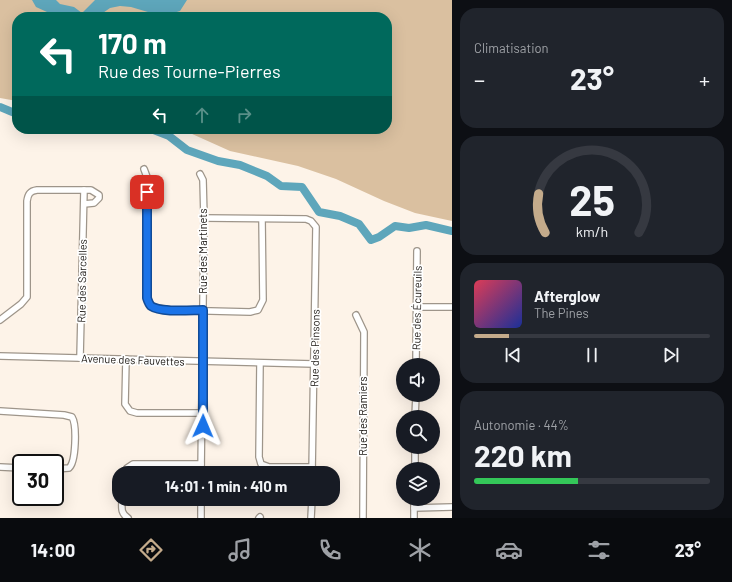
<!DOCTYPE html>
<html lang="fr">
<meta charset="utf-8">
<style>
:root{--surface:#171b24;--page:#20242c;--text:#f1f3f6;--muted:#9ea1a6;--line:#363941;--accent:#c4ab8b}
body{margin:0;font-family:Barlow,sans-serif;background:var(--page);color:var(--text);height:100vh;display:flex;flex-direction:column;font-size:15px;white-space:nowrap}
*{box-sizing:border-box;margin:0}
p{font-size:13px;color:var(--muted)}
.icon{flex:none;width:22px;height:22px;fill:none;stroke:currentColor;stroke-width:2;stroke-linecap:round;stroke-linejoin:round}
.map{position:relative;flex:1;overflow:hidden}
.details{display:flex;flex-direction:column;gap:8px;padding:8px;background:#0d0f14;width:280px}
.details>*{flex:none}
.top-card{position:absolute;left:12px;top:12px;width:380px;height:122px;border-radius:16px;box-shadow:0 4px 16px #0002;background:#00695c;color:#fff;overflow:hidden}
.controls{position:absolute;left:396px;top:358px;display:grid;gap:8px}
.controls a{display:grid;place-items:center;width:44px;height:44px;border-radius:50%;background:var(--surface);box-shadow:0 4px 16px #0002;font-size:20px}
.speed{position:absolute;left:12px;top:454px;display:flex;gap:8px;font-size:20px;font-weight:700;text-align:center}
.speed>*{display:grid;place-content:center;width:52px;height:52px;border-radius:50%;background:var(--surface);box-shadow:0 4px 16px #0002;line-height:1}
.speed .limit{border:2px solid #111;border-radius:6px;background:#fff;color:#111}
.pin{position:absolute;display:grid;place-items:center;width:34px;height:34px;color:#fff;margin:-17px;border-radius:8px;box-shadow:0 2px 6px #0006}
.me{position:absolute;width:44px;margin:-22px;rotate:1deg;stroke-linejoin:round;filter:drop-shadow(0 0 3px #0008)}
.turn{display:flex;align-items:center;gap:14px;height:84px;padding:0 20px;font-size:18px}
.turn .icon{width:52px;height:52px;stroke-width:2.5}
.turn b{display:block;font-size:28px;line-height:34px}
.lanes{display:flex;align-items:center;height:38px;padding:0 20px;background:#0003;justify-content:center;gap:20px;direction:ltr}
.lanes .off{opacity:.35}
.big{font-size:30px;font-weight:700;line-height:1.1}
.details .card{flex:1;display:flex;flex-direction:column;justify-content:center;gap:6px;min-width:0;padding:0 14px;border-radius:16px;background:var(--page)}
.details .dial{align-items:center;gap:0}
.dial svg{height:104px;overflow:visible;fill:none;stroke:var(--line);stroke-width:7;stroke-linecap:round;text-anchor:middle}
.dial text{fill:var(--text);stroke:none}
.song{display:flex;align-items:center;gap:12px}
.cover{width:48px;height:48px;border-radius:6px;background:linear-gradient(135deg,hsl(350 70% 55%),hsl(230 70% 35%))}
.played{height:4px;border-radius:2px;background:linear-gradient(90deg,var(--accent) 15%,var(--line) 15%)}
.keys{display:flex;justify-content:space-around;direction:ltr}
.heat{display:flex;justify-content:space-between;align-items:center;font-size:22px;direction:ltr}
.charge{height:6px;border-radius:3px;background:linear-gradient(90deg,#34c759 44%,var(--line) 0)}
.trip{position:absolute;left:112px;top:466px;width:228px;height:40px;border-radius:16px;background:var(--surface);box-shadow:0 4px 16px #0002;font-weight:700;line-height:40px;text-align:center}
.tabs{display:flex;height:64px;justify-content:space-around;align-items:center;background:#090b0e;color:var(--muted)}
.tabs .icon{width:28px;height:28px}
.tabs .active{color:var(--accent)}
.tabs b{font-size:18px;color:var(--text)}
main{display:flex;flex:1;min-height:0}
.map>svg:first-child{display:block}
.green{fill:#dac0a0}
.water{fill:#5ea6bb}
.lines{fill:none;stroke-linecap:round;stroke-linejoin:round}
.river{stroke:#5ea6bb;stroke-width:8}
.minor-casing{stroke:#9e958a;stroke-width:8}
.minor{stroke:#fff;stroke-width:5.5}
.route-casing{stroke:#114b97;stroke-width:10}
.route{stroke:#1a73e8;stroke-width:7}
.labels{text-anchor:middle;stroke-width:3.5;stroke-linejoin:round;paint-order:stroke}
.street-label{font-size:11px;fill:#1a1612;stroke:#fff}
</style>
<main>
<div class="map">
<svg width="452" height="518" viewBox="0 0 452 518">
<rect width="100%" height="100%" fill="#fdf3e8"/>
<path class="green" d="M 0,0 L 452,0 L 452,221 L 415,213 L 384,201 L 336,179 L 298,166 L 230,151 L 181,129 L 387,129 L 387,17 L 17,17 L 17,101 L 0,98 Z"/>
<path class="water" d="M 32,0 L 56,0 L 60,4 L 74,7 L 82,13 L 95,0 L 187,0 L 180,11 L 167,15 L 158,15 L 131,7 L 120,6 L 110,8 L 97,17 L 58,17 L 36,7 Z"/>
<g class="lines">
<g class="river">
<path d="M 0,107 L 17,114"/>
<path d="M 151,129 L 169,136 L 187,150 L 218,161 L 240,165 L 267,176 L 281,186 L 302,187 L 319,212 L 340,216 L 359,224 L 371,240 L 379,237 L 395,226 L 409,228 L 426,225 L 452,231"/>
</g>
<g class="minor-casing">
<g id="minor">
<path d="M 144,169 L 147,177 L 147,298 L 152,307 L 171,310 L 250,312 L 258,310 L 263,300 L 262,219"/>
<path d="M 200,174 L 203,180 L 204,218 L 201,473"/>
<path d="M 84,204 L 94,203 L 99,198 L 99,195 L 91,190 L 84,190"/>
<path d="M 204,218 L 306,219 L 311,221 L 316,227 L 312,473"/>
<path d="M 416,307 L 452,307"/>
<path d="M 356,315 L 364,332 L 363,518"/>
<path d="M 0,320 L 21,304 L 27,297 L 27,201 C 28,194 30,191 37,190 L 84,190 L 80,358"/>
<path d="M 0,356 L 314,364"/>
<path d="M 126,359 L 125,404 L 130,411 L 137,413 L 203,413"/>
<path d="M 260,363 L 259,457 L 261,464 L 269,467 L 312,467"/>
<path d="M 416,365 L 417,251"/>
<path d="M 0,411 L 64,415 L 72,417 C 77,425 76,462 69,468 L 55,469"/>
<path d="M 415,417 L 416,395"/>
<path d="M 0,467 L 21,468"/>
<path d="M 415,469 L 415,447"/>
<path d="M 124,473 L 127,468 L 133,464 L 201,464"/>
<path d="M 122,499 C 122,507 120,513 128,518"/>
<path d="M 414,508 L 452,507"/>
<path d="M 201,518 L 201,499"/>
<path d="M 259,518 L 260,517"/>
<path d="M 311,518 L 312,499"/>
<path d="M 414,518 L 414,499"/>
</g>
</g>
<use href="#minor" class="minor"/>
</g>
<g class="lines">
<g class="route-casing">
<path id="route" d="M 147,192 L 147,298 C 148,301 149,304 151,306 C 161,313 191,310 203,310 L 203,426"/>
</g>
<use href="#route" class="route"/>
</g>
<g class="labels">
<g class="street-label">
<text transform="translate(203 251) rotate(-90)" y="4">Rue des Martinets</text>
<text transform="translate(82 281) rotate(-89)" y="4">Rue des Sarcelles</text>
<text transform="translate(417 308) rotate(-89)" y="4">Rue des Écureuils</text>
<text transform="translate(315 348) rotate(-89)" y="4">Rue des Pinsons</text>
<text transform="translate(133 360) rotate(2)" y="4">Avenue des Fauvettes</text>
<text transform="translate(363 416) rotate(-90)" y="4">Rue des Ramiers</text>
</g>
</g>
</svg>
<div class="controls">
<a><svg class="icon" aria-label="sound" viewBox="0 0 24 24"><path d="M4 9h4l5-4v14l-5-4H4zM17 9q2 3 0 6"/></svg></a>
<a><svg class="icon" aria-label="search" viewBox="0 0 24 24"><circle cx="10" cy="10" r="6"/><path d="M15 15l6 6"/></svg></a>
<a><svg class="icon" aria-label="layers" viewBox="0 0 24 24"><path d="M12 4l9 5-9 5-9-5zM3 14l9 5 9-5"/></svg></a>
</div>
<div class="speed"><div class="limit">30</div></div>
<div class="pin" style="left:147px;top:192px;background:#d93025"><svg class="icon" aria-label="arrive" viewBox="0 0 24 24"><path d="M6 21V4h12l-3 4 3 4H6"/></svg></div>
<svg class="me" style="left:203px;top:426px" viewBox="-20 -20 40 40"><path d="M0-17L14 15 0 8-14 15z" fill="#1a73e8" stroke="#fff" stroke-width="4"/></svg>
<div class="trip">14:01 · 1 min · 410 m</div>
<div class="top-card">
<div class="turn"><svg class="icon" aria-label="left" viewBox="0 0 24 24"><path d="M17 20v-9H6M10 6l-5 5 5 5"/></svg><div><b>170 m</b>Rue des Tourne-Pierres</div></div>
<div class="lanes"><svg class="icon" aria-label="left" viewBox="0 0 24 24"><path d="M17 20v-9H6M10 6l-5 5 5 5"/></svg><svg class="icon off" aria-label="ahead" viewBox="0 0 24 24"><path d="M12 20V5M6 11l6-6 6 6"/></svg><svg class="icon off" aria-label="right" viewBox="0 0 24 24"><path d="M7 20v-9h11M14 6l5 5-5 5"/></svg></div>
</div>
</div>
<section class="details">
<div class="card"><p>Climatisation</p>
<div class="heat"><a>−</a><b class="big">23°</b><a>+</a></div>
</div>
<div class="card dial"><svg viewBox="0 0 100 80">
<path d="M14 69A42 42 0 1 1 86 69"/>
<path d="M14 69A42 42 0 0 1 9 39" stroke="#c4ab8b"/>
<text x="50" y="56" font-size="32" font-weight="700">25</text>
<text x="50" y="72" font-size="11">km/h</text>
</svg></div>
<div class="card">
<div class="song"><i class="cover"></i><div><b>Afterglow</b><p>The Pines</p></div></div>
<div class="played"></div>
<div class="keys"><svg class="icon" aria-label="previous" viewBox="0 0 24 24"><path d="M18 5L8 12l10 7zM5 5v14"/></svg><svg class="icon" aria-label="pause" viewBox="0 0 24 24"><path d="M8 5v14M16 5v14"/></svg><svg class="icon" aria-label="next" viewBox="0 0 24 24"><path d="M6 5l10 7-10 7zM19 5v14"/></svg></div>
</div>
<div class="card"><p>Autonomie · 44%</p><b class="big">220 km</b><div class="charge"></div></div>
</section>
</main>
<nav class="tabs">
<b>14:00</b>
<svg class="icon active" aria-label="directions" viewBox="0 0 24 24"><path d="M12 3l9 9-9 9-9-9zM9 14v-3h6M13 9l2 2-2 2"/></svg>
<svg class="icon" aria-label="music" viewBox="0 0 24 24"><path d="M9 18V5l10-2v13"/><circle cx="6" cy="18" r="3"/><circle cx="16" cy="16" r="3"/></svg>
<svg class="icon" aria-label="phone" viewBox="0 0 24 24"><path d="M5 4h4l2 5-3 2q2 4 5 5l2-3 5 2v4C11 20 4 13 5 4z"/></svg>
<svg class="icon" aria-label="climate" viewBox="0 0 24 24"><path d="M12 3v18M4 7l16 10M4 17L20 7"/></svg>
<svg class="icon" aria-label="car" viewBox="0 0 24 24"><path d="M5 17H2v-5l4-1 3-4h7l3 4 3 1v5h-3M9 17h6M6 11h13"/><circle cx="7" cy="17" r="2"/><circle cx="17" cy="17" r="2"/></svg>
<svg class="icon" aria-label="filters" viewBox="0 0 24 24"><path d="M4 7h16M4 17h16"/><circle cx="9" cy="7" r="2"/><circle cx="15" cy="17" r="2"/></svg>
<b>23°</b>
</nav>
